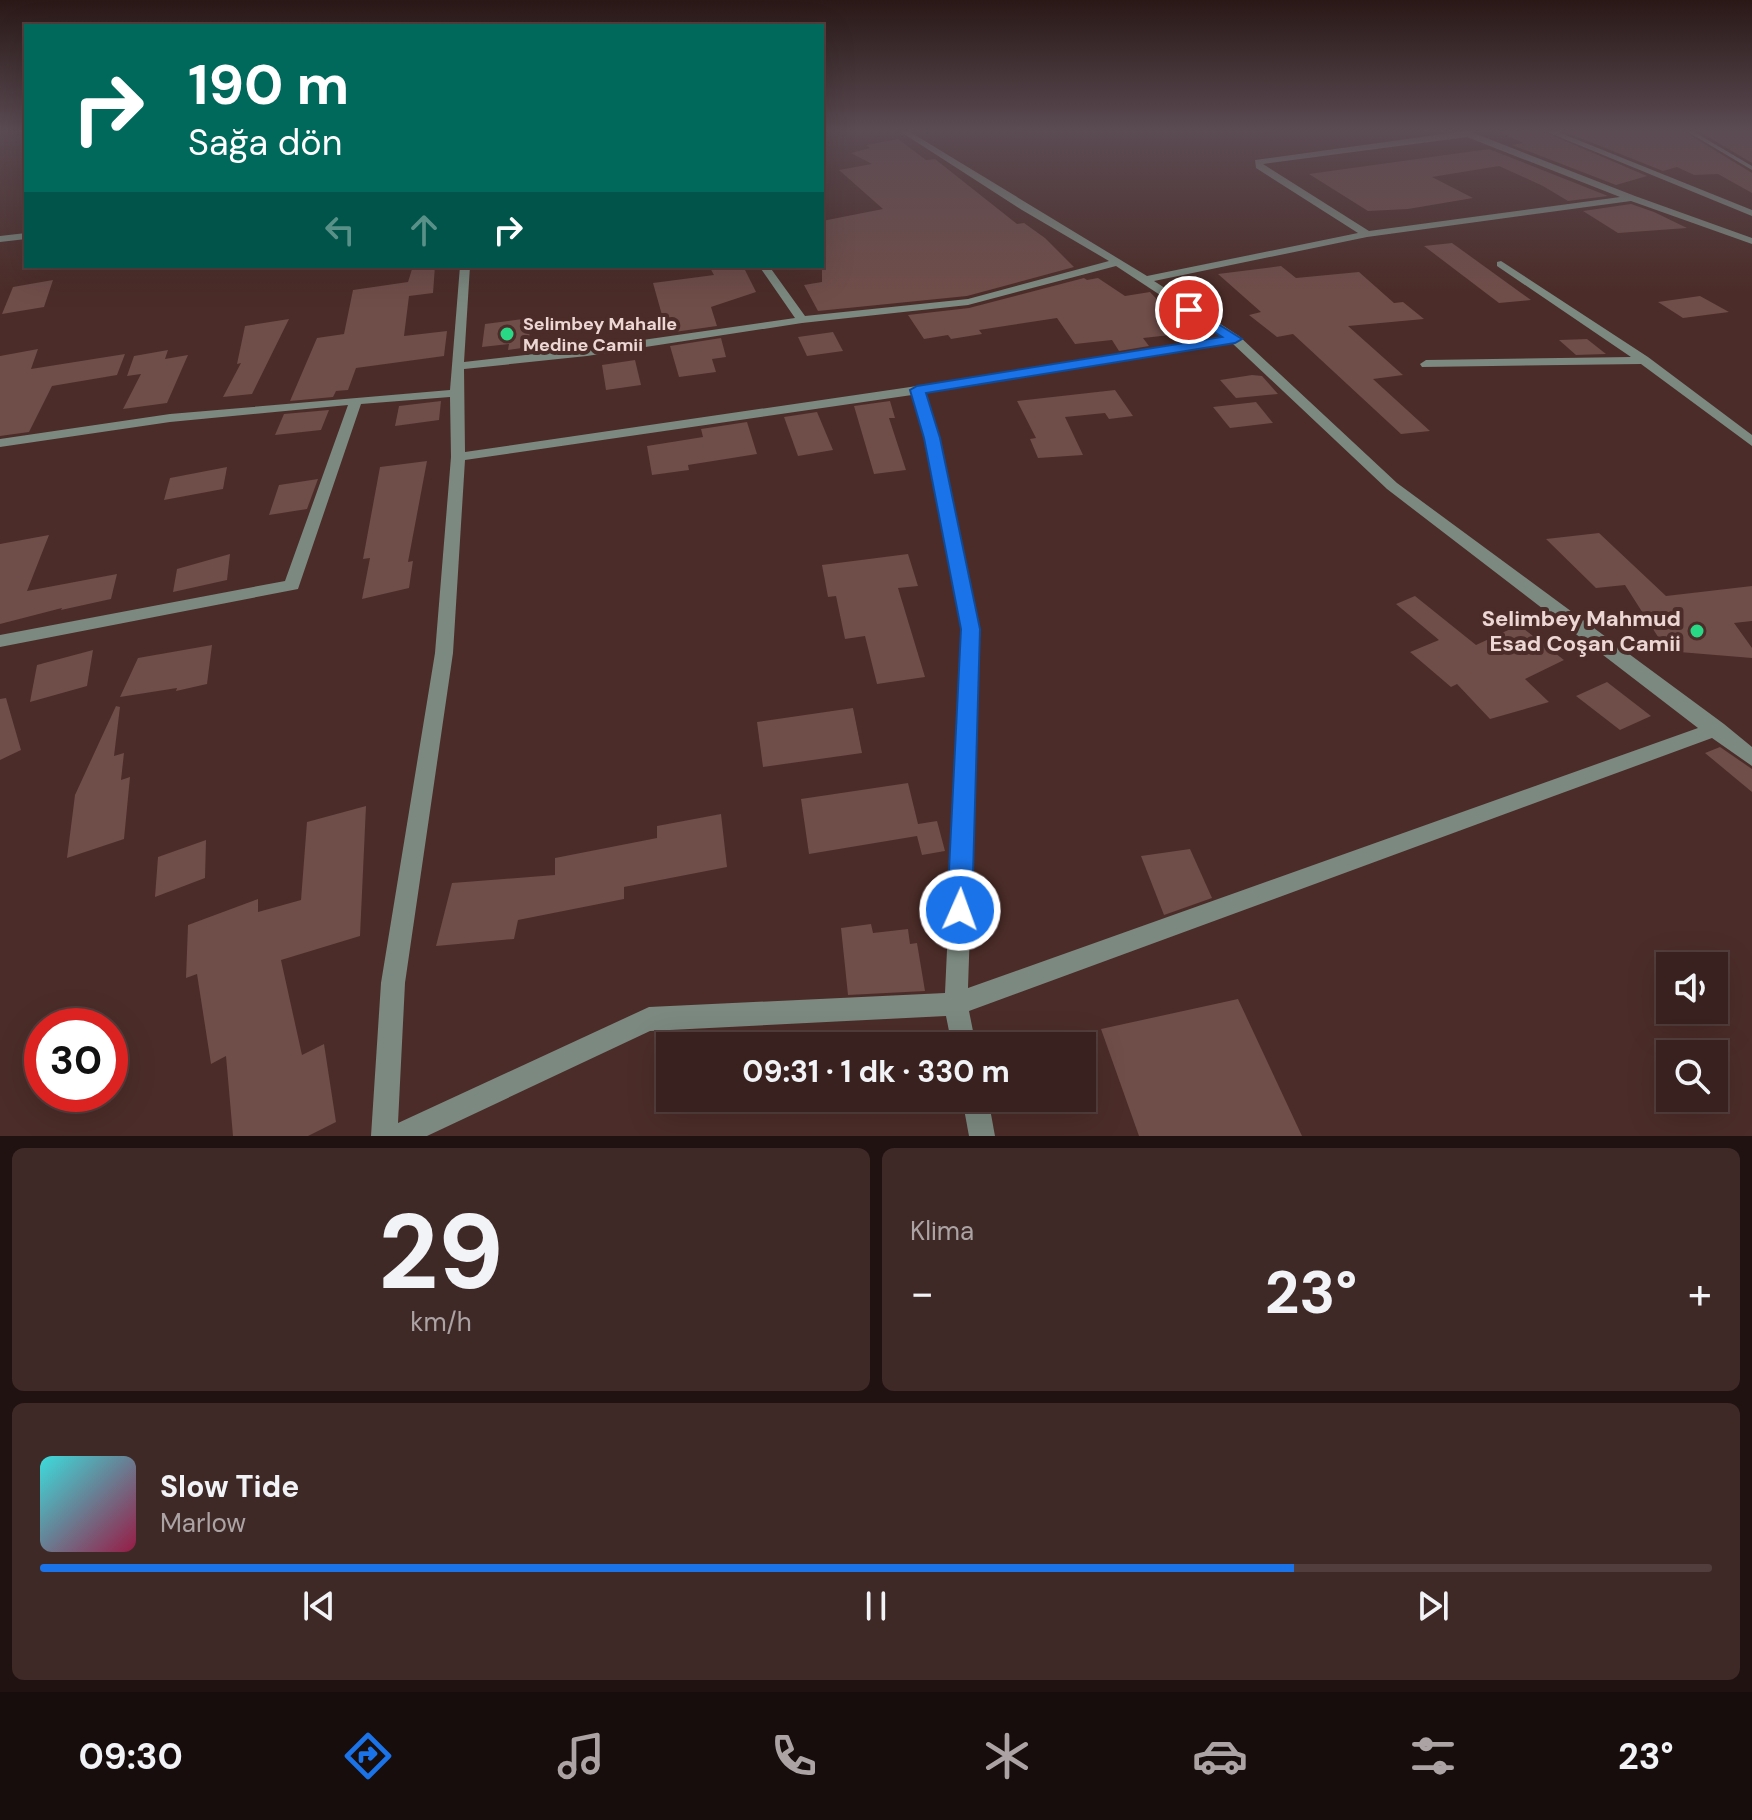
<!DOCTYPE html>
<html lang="tr">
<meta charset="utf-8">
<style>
:root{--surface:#38211e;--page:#3f2927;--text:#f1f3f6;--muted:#aba3a4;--line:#523e3c;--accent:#1a73e8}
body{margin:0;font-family:"DM Sans",sans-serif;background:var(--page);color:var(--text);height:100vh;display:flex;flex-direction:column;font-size:30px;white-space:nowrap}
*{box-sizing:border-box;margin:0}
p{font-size:26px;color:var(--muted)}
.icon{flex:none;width:44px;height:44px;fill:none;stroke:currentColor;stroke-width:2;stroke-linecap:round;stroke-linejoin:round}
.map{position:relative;height:1136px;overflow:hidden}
.drawer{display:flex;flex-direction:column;gap:12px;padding:12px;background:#1f1210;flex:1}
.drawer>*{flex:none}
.hud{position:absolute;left:24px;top:24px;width:800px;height:244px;border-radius:0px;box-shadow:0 8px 32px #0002,0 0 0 2px var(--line);background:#00695c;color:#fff;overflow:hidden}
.fabs{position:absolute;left:1656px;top:952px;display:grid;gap:16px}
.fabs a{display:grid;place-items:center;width:72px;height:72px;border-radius:0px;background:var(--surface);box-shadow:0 8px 32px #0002,0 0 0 2px var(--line);font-size:40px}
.speed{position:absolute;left:24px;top:1008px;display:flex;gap:16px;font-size:40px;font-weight:700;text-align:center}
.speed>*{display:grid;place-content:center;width:104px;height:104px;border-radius:50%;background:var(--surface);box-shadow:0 8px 32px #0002,0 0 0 2px var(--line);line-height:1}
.speed .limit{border:12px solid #d22;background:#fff;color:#111}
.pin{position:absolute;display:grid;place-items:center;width:68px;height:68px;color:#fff;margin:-34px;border:4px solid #fff;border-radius:50%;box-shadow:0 2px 8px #0007}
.me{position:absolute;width:88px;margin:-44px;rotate:2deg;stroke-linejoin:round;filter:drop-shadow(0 0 6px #0008)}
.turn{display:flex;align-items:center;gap:28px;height:168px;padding:0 32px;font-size:36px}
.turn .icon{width:104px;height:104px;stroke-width:2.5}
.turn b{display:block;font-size:56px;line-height:68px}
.lanes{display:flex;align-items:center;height:76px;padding:0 32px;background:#0003;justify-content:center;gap:40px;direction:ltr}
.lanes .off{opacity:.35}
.big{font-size:60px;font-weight:700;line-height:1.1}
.drawer .tile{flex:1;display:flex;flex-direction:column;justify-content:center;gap:12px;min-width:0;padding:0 28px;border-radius:12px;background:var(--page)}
.drawer .dial{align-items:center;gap:0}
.dial b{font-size:104px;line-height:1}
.song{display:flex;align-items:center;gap:24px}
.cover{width:96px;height:96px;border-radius:12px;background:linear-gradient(135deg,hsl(180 70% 55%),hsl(340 70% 35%))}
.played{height:8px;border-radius:4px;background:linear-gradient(90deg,var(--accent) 75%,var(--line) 75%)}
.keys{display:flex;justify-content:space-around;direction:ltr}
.heat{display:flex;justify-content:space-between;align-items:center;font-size:44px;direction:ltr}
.drawer .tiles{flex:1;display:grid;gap:12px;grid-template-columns:1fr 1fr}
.tile:last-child{grid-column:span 2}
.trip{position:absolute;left:656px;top:1032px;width:440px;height:80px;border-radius:0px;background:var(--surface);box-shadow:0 8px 32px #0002,0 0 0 2px var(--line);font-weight:700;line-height:80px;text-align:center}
.dock{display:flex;height:128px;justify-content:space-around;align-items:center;background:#160d0c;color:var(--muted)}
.dock .icon{width:56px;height:56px}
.dock .selected{color:var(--accent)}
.dock b{font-size:36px;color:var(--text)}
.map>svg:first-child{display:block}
.building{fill:#6f4d49}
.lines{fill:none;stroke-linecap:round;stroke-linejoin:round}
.lane{fill:#7b8980;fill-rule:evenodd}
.street{fill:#7b8980;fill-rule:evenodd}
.route{fill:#1a73e8;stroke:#114b97;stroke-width:2}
.poi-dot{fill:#29d885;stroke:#4b2c28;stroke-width:3}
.labels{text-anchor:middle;stroke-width:8;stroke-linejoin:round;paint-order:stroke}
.far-poi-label{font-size:18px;font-weight:bold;fill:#ecd7d4;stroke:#4b2c28;text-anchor:start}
.poi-label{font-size:22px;font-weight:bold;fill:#ecd7d4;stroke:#4b2c28;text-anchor:end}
</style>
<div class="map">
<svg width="1752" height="1136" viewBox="0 0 1752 1136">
<rect width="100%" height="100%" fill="#4b2c28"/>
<g class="building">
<path d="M 1500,132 L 1544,132 L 1647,176 L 1616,185 L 1512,145 L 1523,143 Z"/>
<path d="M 1565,132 L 1685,132 L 1752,173 L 1752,193 L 1718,174 L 1694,175 L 1677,167 L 1663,171 Z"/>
<path d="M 1700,132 L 1752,132 L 1752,163 Z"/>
<path d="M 898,139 L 926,160 L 935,159 L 1017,224 L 1024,223 L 1045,238 L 1074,267 L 967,296 L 818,311 L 804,285 L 822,282 L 822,221 L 883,209 L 839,170 L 872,164 L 851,153 L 870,148 L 866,145 Z"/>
<path d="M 1489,149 L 1608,196 L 1568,201 L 1543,186 L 1499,166 L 1432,177 L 1473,198 L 1408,209 L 1368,211 L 1309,174 Z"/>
<path d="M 1631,204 L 1654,212 L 1687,228 L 1618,233 L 1583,211 Z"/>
<path d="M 1452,243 L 1531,300 L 1499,303 L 1424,246 Z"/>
<path d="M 413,266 L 435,266 L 433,293 L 409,296 L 404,336 L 447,331 L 444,356 L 356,368 L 348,390 L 336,391 L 333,397 L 290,401 L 317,338 L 344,334 L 353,290 L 408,282 Z"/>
<path d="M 709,266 L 743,266 L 756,292 L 711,307 L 717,326 L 667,333 L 653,283 L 714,275 Z"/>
<path d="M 1281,266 L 1296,278 L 1359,272 L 1394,303 L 1403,302 L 1424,319 L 1348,326 L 1403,375 L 1373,379 L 1430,431 L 1401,434 L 1293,334 L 1277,337 L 1249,315 L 1261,312 L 1218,274 Z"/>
<path d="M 1084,278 L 1087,280 L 1098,278 L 1125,296 L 1150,292 L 1189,333 L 1143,338 L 1149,346 L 1119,351 L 1112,340 L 1075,344 L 1057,318 L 979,330 L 982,334 L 951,339 L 948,335 L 924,339 L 908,315 L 969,308 Z"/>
<path d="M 53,280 L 44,307 L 2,314 L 13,287 Z"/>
<path d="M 1700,296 L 1729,312 L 1683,318 L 1658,302 Z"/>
<path d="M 530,318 L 529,347 L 508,350 L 509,344 L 482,347 L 485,324 Z"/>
<path d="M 289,319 L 252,394 L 223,397 L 241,363 L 237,364 L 245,326 Z"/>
<path d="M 833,332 L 843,351 L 807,356 L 798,337 Z"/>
<path d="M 721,338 L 726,357 L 712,359 L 716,372 L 679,377 L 670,346 Z"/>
<path d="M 1587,339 L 1606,354 L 1576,355 L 1559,340 Z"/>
<path d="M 38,349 L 31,369 L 125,354 L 117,375 L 52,386 L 29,432 L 0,436 L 0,356 Z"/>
<path d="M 168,350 L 165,359 L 188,355 L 167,403 L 123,409 L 141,374 L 127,376 L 134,356 Z"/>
<path d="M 635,360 L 641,385 L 606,390 L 602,365 Z"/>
<path d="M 1252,375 L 1262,376 L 1278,394 L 1236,398 L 1220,380 Z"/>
<path d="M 1115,390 L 1133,416 L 1109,419 L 1105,413 L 1065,417 L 1083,455 L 1038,458 L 1030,439 L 1036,438 L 1017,401 Z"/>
<path d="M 441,401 L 439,420 L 395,426 L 399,406 Z"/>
<path d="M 890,401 L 895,418 L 889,418 L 906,470 L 874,474 L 854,406 Z"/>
<path d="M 1256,402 L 1273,423 L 1230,428 L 1213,407 Z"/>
<path d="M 329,410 L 321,430 L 275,435 L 284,414 Z"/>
<path d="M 817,412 L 833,450 L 798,456 L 784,417 Z"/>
<path d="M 747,422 L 757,454 L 688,465 L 689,470 L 652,475 L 647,446 L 703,437 L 701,429 Z"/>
<path d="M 427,461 L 408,562 L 413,561 L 409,588 L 362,599 L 370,558 L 363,559 L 380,467 Z"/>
<path d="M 227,467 L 223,489 L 164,500 L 170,478 Z"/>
<path d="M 318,479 L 307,509 L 269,515 L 279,485 Z"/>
<path d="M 1599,533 L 1666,596 L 1752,586 L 1752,621 L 1734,623 L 1752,648 L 1752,658 L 1667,651 L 1625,585 L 1596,588 L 1546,539 Z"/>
<path d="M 49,535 L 27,591 L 117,574 L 111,599 L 61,610 L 62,608 L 0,624 L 0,544 Z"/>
<path d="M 230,554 L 227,580 L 173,592 L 177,569 Z"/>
<path d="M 908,554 L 918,586 L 898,588 L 925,677 L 877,684 L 865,636 L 845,639 L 836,596 L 828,597 L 822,565 Z"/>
<path d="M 1415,596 L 1476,645 L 1519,625 L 1564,660 L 1525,679 L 1549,702 L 1490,719 L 1457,684 L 1451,687 L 1410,652 L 1439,640 L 1396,604 Z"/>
<path d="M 212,645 L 207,684 L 176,691 L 177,688 L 120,697 L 138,658 Z"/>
<path d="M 93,650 L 87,686 L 30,702 L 37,665 Z"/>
<path d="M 1607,682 L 1651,716 L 1620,730 L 1576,696 Z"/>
<path d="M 6,698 L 21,750 L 0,760 L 0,699 Z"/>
<path d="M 116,706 L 120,707 L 114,756 L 124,753 L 121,780 L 130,777 L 124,839 L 67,858 L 75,795 Z"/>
<path d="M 853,708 L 862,753 L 763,767 L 757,722 Z"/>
<path d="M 1720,747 L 1752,769 L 1752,792 L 1705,753 Z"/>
<path d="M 908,783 L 918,824 L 937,821 L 945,851 L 922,855 L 917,836 L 809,854 L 801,799 Z"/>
<path d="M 366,806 L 360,936 L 281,960 L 302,1055 L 324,1044 L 336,1122 L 308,1136 L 233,1136 L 226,1056 L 211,1064 L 197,974 L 186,978 L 188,925 L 258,899 L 258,912 L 301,900 L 307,822 Z"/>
<path d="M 721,814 L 727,867 L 624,887 L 624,899 L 518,920 L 514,939 L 436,946 L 452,883 L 555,875 L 555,858 L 657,838 L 657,826 Z"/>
<path d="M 206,840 L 205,878 L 155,897 L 158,857 Z"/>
<path d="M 1190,849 L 1212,898 L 1164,915 L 1141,856 Z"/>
<path d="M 871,924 L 873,933 L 908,929 L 910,944 L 917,943 L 925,991 L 848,995 L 841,928 Z"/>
<path d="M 1238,999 L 1302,1136 L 1139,1136 L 1101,1029 Z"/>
</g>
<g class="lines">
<path class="lane" d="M 1688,132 L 1694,132 L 1752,166 L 1752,170 Z"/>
<g class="street">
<path d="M 901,132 L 910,132 L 1147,276 L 1358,233 L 1256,168 L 1255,160 L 1458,132 L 1471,132 L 1635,196 L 1752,238 L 1752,244 L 1631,201 L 1367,237 L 1154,281 L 1239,336 L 1397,483 L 1724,724 L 1752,747 L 1752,766 L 1712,738 L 969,1011 L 976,1046 L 952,1046 L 946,1016 L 650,1031 L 427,1136 L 371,1136 L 381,983 L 435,653 L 451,457 L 450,397 L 361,404 L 298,589 L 0,647 L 0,635 L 285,581 L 348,405 L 170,422 L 0,447 L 0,439 L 170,414 L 450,390 L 460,266 L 470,266 L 464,362 L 587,348 L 795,318 L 759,266 L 769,266 L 805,316 L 968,299 L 1109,261 L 1022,210 ZM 1467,137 L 1620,197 L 1369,231 L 1263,164 ZM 1116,266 L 1224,337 L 917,386 L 465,452 L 464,369 L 587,356 L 802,323 L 968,305 ZM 1232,343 L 1387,489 L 1698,728 L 968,988 L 980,629 L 939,438 L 924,393 ZM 912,395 L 925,438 L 962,629 L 945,993 L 649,1007 L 398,1123 L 405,983 L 453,653 L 465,460 Z"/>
<path d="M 1547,132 L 1558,132 L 1752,210 L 1752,216 Z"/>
<path d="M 26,233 L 26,239 L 0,242 L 0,236 Z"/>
<path d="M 1501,261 L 1648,357 L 1752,435 L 1752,446 L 1641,364 L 1422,367 L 1420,364 L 1426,360 L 1631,357 L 1497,266 L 1497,262 Z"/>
<path d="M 962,1098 L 988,1098 L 995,1136 L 969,1136 Z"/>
</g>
</g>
<linearGradient id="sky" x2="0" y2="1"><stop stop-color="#291816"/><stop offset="0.45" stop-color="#5b4b53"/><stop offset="1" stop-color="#5b4b53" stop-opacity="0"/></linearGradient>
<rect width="1752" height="291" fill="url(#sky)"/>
<path class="route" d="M 1189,306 L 1242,339 L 1235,343 L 926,393 L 940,438 L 980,629 L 972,910 L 969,919 L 960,922 L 951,919 L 947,910 L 961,629 L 924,438 L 910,390 L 917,386 L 1222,337 L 1184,312 L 1182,310 Z"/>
<g class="poi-dot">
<circle cx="507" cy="334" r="8"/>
<circle cx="1697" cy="631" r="8"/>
</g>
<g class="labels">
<g class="far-poi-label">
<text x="523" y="330">Selimbey Mahalle<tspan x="523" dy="21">Medine Camii</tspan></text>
</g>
<g class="poi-label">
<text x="1681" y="626">Selimbey Mahmud<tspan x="1681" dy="25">Esad Coşan Camii</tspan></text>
</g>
</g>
</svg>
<div class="fabs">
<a><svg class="icon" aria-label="sound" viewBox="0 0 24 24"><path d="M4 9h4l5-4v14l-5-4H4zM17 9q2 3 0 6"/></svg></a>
<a><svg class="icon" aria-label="search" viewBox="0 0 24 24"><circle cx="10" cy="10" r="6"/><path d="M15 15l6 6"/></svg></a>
</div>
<div class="speed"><div class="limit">30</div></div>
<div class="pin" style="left:1189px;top:310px;background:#d93025"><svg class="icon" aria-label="arrive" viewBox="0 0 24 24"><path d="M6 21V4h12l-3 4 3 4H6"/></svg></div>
<svg class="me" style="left:960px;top:910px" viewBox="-20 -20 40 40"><circle r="17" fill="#1a73e8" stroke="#fff" stroke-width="3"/><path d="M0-11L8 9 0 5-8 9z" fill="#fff"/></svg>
<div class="trip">09:31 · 1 dk · 330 m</div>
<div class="hud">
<div class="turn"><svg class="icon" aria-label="right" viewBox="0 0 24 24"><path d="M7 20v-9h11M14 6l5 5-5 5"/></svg><div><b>190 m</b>Sağa dön</div></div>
<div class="lanes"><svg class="icon off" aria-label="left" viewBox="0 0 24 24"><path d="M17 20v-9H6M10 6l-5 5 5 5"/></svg><svg class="icon off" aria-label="ahead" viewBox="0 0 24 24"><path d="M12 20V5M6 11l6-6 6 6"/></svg><svg class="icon" aria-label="right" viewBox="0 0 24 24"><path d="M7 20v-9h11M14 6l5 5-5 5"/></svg></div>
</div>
</div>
<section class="drawer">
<div class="tiles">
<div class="tile dial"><b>29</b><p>km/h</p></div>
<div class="tile"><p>Klima</p>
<div class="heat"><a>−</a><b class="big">23°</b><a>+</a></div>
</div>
<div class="tile">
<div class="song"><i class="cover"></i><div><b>Slow Tide</b><p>Marlow</p></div></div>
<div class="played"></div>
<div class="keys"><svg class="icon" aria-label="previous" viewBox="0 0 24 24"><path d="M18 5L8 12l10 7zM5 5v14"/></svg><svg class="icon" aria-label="pause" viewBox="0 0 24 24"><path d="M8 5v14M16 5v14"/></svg><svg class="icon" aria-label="next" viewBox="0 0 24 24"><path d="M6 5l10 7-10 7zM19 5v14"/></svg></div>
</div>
</div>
</section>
<nav class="dock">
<b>09:30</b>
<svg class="icon selected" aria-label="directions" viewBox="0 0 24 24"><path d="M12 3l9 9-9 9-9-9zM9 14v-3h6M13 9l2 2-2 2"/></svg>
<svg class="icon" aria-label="music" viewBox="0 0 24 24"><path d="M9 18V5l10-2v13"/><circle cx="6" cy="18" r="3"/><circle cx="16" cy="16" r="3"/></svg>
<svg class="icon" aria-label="phone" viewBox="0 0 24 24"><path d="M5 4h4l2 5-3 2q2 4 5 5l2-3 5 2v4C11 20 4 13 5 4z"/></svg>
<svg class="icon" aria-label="climate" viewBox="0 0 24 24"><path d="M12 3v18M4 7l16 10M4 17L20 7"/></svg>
<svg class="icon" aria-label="car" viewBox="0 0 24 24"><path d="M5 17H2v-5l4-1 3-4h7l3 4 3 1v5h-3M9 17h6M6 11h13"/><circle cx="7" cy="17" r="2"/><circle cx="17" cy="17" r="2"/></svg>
<svg class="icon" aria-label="filters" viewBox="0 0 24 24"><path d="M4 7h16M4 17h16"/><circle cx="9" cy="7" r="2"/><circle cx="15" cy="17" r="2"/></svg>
<b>23°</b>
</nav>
